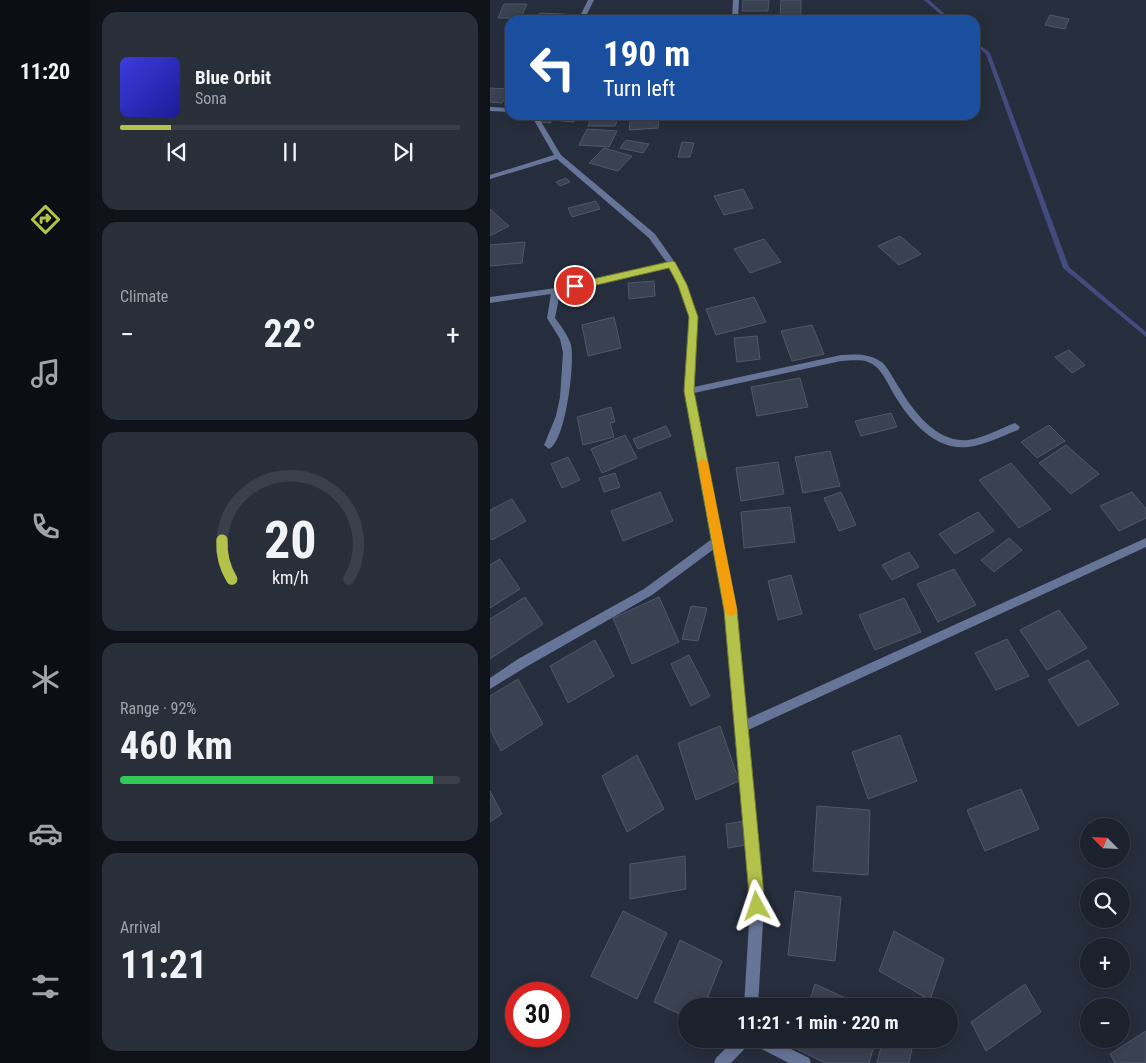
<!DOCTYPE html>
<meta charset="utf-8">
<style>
:root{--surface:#1c222d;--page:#292f39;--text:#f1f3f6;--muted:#a0a4aa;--line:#3a3f49;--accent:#b3c24b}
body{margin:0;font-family:"Roboto Condensed",sans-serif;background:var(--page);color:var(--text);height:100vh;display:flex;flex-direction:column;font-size:19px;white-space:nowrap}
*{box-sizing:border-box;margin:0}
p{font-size:16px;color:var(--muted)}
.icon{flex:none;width:28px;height:28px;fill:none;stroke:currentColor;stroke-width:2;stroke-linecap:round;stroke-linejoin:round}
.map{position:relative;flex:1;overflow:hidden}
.sheet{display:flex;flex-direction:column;gap:12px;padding:12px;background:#0f1319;width:400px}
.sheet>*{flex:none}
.guide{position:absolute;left:15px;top:15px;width:475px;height:105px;border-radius:15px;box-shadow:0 2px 12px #0003,0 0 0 1px var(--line);background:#1a4fa0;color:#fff;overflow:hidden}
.needle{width:32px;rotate:294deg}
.buttons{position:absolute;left:590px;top:818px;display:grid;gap:10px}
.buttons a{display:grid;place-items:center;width:50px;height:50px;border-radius:50%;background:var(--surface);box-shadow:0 2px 12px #0003,0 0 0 1px var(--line);font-size:25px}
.speed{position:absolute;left:15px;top:982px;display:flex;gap:10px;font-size:25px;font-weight:700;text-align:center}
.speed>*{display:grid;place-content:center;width:65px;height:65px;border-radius:50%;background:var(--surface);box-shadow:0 2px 12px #0003,0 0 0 1px var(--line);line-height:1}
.speed .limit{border:8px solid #d22;background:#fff;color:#111}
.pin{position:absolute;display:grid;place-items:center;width:42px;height:42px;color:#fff;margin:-21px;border:2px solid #fff;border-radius:50%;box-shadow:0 1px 5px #0007}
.me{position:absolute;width:55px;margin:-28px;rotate:355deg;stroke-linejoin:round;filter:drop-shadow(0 0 4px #0008)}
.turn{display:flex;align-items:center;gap:18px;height:105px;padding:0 15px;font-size:22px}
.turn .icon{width:65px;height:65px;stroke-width:2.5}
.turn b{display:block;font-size:35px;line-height:42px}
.big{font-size:38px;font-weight:700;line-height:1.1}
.sheet .tile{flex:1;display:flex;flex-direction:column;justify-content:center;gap:8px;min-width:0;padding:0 18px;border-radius:15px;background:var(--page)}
.sheet .dial{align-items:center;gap:0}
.dial svg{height:130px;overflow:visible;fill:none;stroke:var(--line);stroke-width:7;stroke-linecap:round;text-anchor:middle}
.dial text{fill:var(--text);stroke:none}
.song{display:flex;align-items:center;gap:15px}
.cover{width:60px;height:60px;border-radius:8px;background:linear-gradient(135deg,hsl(240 70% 55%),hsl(240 70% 35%))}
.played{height:5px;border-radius:2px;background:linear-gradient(90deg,var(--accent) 15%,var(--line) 15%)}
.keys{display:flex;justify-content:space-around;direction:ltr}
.heat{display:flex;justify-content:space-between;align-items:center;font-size:28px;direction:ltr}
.charge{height:8px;border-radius:4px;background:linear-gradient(90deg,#34c759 92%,var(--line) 0)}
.trip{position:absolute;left:188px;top:998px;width:280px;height:50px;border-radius:25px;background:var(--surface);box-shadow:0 2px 12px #0003,0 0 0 1px var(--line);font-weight:700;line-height:50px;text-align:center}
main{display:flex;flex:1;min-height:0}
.tab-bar{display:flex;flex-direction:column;width:90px;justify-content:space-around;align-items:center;background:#0b0e12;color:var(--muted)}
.tab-bar .icon{width:35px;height:35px}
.tab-bar .selected{color:var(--accent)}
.tab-bar b{font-size:22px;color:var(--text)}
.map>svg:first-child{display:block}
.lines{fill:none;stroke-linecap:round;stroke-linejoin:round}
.stream{fill:#424a7e;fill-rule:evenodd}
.building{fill:#3a4151;stroke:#4f5768}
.street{fill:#667597;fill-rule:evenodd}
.route{fill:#b3c24b;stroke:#747e31}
.slow{fill:#f59e0b}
</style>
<main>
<nav class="tab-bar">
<b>11:20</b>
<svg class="icon selected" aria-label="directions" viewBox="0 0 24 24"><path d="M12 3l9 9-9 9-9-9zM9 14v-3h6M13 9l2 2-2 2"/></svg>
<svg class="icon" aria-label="music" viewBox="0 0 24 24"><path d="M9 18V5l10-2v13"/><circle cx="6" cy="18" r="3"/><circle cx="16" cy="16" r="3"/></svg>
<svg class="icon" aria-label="phone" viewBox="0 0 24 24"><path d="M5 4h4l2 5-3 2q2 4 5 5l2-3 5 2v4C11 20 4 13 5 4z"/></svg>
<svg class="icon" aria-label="climate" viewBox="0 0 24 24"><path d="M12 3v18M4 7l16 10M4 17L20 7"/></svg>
<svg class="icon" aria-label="car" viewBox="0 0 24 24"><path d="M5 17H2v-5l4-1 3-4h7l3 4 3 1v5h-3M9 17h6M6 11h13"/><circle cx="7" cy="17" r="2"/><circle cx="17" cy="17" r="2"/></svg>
<svg class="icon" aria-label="filters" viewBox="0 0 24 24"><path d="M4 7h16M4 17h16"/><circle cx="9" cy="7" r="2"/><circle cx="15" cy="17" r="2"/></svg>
</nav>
<section class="sheet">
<div class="tile">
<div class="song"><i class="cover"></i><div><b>Blue Orbit</b><p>Sona</p></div></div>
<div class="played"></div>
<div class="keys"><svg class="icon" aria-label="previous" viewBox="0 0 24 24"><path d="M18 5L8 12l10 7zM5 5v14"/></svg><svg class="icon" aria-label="pause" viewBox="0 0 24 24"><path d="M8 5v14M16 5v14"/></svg><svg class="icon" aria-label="next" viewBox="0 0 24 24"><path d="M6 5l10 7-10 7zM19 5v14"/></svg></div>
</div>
<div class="tile"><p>Climate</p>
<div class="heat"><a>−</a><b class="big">22°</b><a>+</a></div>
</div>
<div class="tile dial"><svg viewBox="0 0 100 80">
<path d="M14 69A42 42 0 1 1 86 69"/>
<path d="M14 69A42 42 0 0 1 8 45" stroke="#b3c24b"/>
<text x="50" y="56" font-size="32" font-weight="700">20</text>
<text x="50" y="72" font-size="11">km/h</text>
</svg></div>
<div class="tile"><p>Range · 92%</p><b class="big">460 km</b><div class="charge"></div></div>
<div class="tile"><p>Arrival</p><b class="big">11:21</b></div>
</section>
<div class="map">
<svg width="656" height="1063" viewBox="0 0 656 1063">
<rect width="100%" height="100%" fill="#262d3c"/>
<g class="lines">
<g class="stream">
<path d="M 434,0 L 439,0 L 462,20 L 457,20 Z"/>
<path d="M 485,41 L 500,53 L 579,267 L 656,332 L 656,337 L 573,268 L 496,54 L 485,44 Z"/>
</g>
</g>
<g class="building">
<path d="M 253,0 L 279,0 L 278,11 L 252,11 Z"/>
<path d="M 291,0 L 311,0 L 311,15 L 290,15 Z"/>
<path d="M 14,4 L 37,4 L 31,18 L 8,18 Z"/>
<path d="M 50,13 L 75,14 L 73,20 L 47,20 Z"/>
<path d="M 560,15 L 579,19 L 575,29 L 555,25 Z"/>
<path d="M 0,88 L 20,89 L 20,90 L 12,103 L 0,102 Z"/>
<path d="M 55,115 L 88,115 L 84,122 L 62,120 L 60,123 L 50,122 Z"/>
<path d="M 141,115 L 169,115 L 168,128 L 139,130 Z"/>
<rect x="293" y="115" width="24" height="4"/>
<path d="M 101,118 L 128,119 L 125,126 L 98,126 Z"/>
<path d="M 97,129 L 127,131 L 119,147 L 89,145 Z"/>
<path d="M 136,140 L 159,144 L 153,153 L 130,148 Z"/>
<path d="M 192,142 L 204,143 L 200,157 L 188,157 Z"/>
<path d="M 114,148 L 142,156 L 128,171 L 99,163 Z"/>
<path d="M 76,178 L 80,182 L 70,186 L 66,182 Z"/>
<path d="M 253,189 L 263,208 L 234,215 L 224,196 Z"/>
<path d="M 106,201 L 110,209 L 82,217 L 78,208 Z"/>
<path d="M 0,209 L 19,226 L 0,236 Z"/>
<path d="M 410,236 L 431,254 L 409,265 L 388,246 Z"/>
<path d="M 274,239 L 291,262 L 260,273 L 244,249 Z"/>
<path d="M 35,242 L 32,263 L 0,266 L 0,245 Z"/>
<path d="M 164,281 L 165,296 L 139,299 L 138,283 Z"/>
<path d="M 264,297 L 276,322 L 226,335 L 216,309 Z"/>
<path d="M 124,317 L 131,348 L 98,356 L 92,325 Z"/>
<path d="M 322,325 L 334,354 L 302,361 L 291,331 Z"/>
<path d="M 267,336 L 270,359 L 247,362 L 244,338 Z"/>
<path d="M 579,350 L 595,365 L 582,373 L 565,357 Z"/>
<path d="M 310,378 L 318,407 L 267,416 L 261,387 Z"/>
<path d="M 121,407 L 125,422 L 120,423 L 124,437 L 93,445 L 87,417 Z"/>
<path d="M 401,413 L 407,427 L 371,436 L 365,421 Z"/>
<path d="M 559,425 L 575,441 L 547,458 L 531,442 Z"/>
<path d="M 176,426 L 181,436 L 148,449 L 143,439 Z"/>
<path d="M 135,435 L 147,458 L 112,473 L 101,449 Z"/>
<path d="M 576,445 L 609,474 L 581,494 L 549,463 Z"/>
<path d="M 340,451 L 350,486 L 313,493 L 305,457 Z"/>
<path d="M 78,457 L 90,480 L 72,488 L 61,464 Z"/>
<path d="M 288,462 L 294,494 L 251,501 L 246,468 Z"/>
<path d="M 521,463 L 561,509 L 529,528 L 489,480 Z"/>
<path d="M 125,473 L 130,487 L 114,492 L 109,478 Z"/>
<path d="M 170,492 L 183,521 L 133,541 L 121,511 Z"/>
<path d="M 351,492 L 366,525 L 349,531 L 334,498 Z"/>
<path d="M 642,492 L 656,509 L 656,518 L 629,531 L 610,506 Z"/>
<path d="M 22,499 L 36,521 L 2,540 L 0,538 L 0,510 Z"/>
<path d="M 300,507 L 305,542 L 254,548 L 251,512 Z"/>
<path d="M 488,512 L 504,531 L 465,554 L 449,534 Z"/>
<path d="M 519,538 L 532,550 L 504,572 L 491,560 Z"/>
<path d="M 419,552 L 429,567 L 402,580 L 392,565 Z"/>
<path d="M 10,559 L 30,589 L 0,608 L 0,565 Z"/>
<path d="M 464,569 L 486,605 L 448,622 L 427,584 Z"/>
<path d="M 301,575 L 312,614 L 288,620 L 278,581 Z"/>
<path d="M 35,597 L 53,624 L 0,659 L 0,619 Z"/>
<path d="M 169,597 L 189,642 L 142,664 L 123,618 Z"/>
<path d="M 414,598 L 431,632 L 385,650 L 369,615 Z"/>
<path d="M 201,606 L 217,608 L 208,641 L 192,639 Z"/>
<path d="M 569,610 L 597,648 L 557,670 L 530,630 Z"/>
<path d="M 517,639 L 539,676 L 506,690 L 485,653 Z"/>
<path d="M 105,640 L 124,676 L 78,703 L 60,666 Z"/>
<path d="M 199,655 L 220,696 L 201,706 L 181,664 Z"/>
<path d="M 598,660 L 629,704 L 588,726 L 558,680 Z"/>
<path d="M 28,679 L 53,724 L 11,751 L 0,729 L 0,696 Z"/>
<path d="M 230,726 L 249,781 L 206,800 L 188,743 Z"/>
<path d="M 410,735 L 427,781 L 378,799 L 362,752 Z"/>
<path d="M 147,755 L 174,809 L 137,832 L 112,776 Z"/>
<path d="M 531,789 L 549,829 L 495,851 L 477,810 Z"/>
<path d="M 0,791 L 12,814 L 0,822 Z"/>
<path d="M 327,806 L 380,810 L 378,875 L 323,871 Z"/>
<path d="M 254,821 L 256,845 L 238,848 L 236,824 Z"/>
<path d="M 195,856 L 196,889 L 140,899 L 140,864 Z"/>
<path d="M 305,891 L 351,897 L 345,961 L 298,955 Z"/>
<path d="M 133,911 L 177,933 L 147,999 L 101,976 Z"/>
<path d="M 404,931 L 454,959 L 440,1000 L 389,971 Z"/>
<path d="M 190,940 L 232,961 L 214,1006 L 196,1006 L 196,1017 L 164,1002 Z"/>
<path d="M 325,984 L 373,1006 L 318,1006 Z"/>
<path d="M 535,984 L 551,1012 L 496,1051 L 481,1022 Z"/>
<path d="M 656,1031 L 656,1063 L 625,1063 L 620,1054 Z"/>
<path d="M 308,1039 L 386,1039 L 379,1063 L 335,1063 L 305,1048 Z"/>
<path d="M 393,1039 L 424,1039 L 419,1063 L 387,1063 Z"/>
</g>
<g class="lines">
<g class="street">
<path d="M 98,0 L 104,0 L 94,20 L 88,20 Z"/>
<path d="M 243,0 L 249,0 L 248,20 L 242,20 Z"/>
<path d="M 0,107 L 20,108 L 20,112 L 0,111 Z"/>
<path d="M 41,115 L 47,115 L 71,155 L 165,234 L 186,264 L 197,285 L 207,317 L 204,387 L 351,355 C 366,354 380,353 393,363 C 400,371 404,380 410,389 C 424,412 447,443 478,440 C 494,438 509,429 525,423 L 530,427 L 528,430 C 512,436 495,445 478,447 C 443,451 417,417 402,391 C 396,380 390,366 378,362 C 370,359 359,361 351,361 L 204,393 L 246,610 L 257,719 L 656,538 L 656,547 L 258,730 L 274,906 L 268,1006 L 254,1006 L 260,906 L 236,610 L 224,549 L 162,595 L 36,667 L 0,689 L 0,678 L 28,659 L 154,589 L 222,539 L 195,391 L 199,317 L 189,285 L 180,267 L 70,293 L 65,318 C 71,326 78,335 81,345 C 85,362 76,441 59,449 L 54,445 L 66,416 L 70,397 L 73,353 L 70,339 L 57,318 L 61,294 L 0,303 L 0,297 L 66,288 L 177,263 L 159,238 L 67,159 L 0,179 L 0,175 L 64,155 Z"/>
<path d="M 245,1039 L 281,1039 L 319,1058 L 321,1063 L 299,1063 L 262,1044 L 261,1042 L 241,1063 L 224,1063 L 226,1058 Z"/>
</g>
</g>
<path class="route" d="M 182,261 L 185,262 L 197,285 L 208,317 L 204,391 L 247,610 L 275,906 L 272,911 L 267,913 L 262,911 L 260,906 L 234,610 L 194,391 L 199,317 L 188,285 L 179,268 L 85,290 L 81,286 L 85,283 Z"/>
<path class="slow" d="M 213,458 L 218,463 L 247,610 L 245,614 L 241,616 L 236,614 L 235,610 L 208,463 Z"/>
</svg>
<div class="buttons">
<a><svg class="needle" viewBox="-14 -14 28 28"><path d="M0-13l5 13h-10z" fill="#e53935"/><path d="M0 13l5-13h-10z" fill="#a0a4aa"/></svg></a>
<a><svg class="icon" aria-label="search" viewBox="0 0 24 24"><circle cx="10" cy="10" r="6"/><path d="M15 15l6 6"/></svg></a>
<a>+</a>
<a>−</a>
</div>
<div class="speed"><div class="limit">30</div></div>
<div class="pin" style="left:85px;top:286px;background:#d93025"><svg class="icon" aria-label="arrive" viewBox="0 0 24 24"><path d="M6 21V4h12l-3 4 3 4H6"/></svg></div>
<svg class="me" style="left:267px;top:906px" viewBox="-20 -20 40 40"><path d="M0-17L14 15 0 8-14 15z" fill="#b3c24b" stroke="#fff" stroke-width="4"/></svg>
<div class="trip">11:21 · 1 min · 220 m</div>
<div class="guide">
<div class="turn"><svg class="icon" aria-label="left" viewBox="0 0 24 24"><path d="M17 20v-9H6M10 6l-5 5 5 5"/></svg><div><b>190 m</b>Turn left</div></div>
</div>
</div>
</main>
